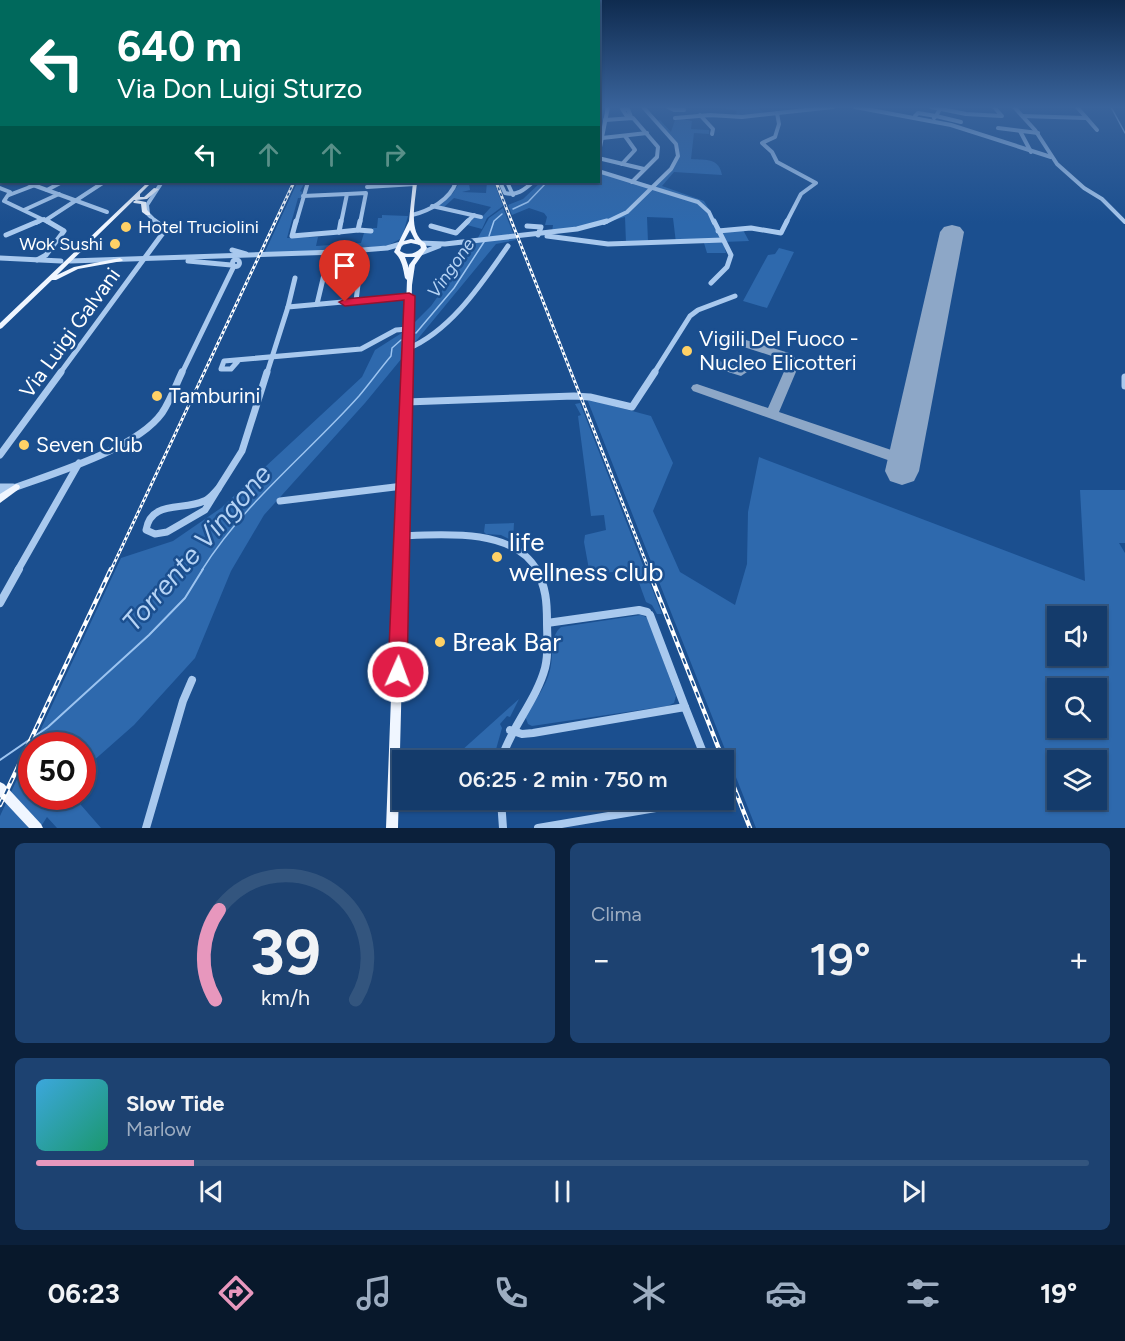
<!DOCTYPE html>
<html lang="it">
<meta charset="utf-8">
<style>
:root{--surface:#143b6b;--page:#1d4271;--text:#f1f3f6;--muted:#9dadc1;--line:#33557e;--accent:#e797bd}
body{margin:0;font-family:Figtree,sans-serif;background:var(--page);color:var(--text);height:100vh;display:flex;flex-direction:column;font-size:22px;white-space:nowrap}
*{box-sizing:border-box;margin:0}
p{font-size:20px;color:var(--muted)}
.icon{flex:none;width:33px;height:33px;fill:none;stroke:currentColor;stroke-width:2;stroke-linecap:round;stroke-linejoin:round}
.map{position:relative;height:828px;overflow:hidden}
.sheet{display:flex;flex-direction:column;gap:15px;padding:15px;background:#0b203b;flex:1}
.sheet>*{flex:none}
.guide{position:absolute;left:0px;top:0px;width:600px;height:183px;box-shadow:0 2px 4px #0004,0 0 0 2px var(--line);background:#00695c;color:#fff;overflow:hidden}
.tools{position:absolute;left:1047px;top:606px;display:grid;gap:12px}
.tools a{display:grid;place-items:center;width:60px;height:60px;border-radius:0px;background:var(--surface);box-shadow:0 2px 4px #0004,0 0 0 2px var(--line);font-size:30px}
.speed{position:absolute;left:18px;top:732px;display:flex;gap:12px;font-size:30px;font-weight:700;text-align:center}
.speed>*{display:grid;place-content:center;width:78px;height:78px;border-radius:50%;background:var(--surface);box-shadow:0 2px 4px #0004,0 0 0 2px var(--line);line-height:1}
.speed .limit{border:9px solid #d22;background:#fff;color:#111}
.pin{position:absolute;display:grid;place-items:center;width:51px;height:51px;color:#fff;margin:-62px -26px;border-radius:50% 50% 50% 0;rotate:-45deg;box-shadow:0 0 6px #0007}
.pin .icon{rotate:45deg}
.me{position:absolute;width:66px;margin:-33px;rotate:2deg;stroke-linejoin:round;filter:drop-shadow(0 0 4px #0008)}
.turn{display:flex;align-items:center;gap:21px;height:126px;padding:0 18px;font-size:27px}
.turn .icon{width:78px;height:78px;stroke-width:2.5}
.turn b{display:block;font-size:42px;line-height:51px}
.lanes{display:flex;align-items:center;height:57px;padding:0 18px;background:#0003;justify-content:center;gap:30px;direction:ltr}
.lanes .off{opacity:.35}
.big{font-size:45px;font-weight:600;line-height:1.1}
.sheet .tile{flex:1;display:flex;flex-direction:column;justify-content:center;gap:9px;min-width:0;padding:0 21px;border-radius:9px;background:var(--page)}
.sheet .dial{align-items:center;gap:0}
.dial svg{height:156px;overflow:visible;fill:none;stroke:var(--line);stroke-width:7;stroke-linecap:round;text-anchor:middle}
.dial text{fill:var(--text);stroke:none}
.song{display:flex;align-items:center;gap:18px}
.cover{width:72px;height:72px;border-radius:9px;background:linear-gradient(135deg,hsl(200 70% 55%),hsl(160 70% 35%))}
.played{height:6px;border-radius:3px;background:linear-gradient(90deg,var(--accent) 15%,var(--line) 15%)}
.keys{display:flex;justify-content:space-around;direction:ltr}
.heat{display:flex;justify-content:space-between;align-items:center;font-size:33px;direction:ltr}
.sheet .tiles{flex:1;display:grid;gap:15px;grid-template-columns:1fr 1fr}
.tile:last-child{grid-column:span 2}
.trip{position:absolute;left:392px;top:750px;width:342px;height:60px;border-radius:0px;background:var(--surface);box-shadow:0 2px 4px #0004,0 0 0 2px var(--line);font-weight:600;line-height:60px;text-align:center}
.tab-bar{display:flex;height:96px;justify-content:space-around;align-items:center;background:#08182b;color:var(--muted)}
.tab-bar .icon{width:42px;height:42px}
.tab-bar .current{color:var(--accent)}
.tab-bar b{font-size:27px;color:var(--text)}
.map>svg:first-child{display:block}
.green{fill:#2e69ad;fill-rule:evenodd}
.lines{fill:none;stroke-linecap:round;stroke-linejoin:round}
.stream-far1{stroke:#9cc4f0;stroke-width:1.5}
.stream{stroke:#9cc4f0;stroke-width:2}
.taxiway{fill:#8da7c7;fill-rule:evenodd}
.runway{fill:#8da7c7;fill-rule:evenodd}
.minor-far3{stroke:#a9c9ee;stroke-width:4}
.minor-far2{stroke:#a9c9ee;stroke-width:5}
.minor-far1{stroke:#a9c9ee;stroke-width:7}
.minor{stroke:#a9c9ee;stroke-width:8}
.major{fill:#f0f6ff;fill-rule:evenodd}
.rail-far1-casing{stroke:#fff;stroke-width:3}
.rail-casing{stroke:#fff;stroke-width:4.5}
.rail-far1{stroke:#1b4f8f;stroke-width:1.5;stroke-dasharray:3;stroke-linecap:butt}
.rail{stroke:#1b4f8f;stroke-width:2;stroke-dasharray:6;stroke-linecap:butt}
.route{fill:#e11d48;stroke:#92132f;stroke-width:1.5}
.poi-dot{fill:#ffd166;stroke:#1b4f8f;stroke-width:2}
.labels{text-anchor:middle;stroke-width:5;stroke-linejoin:round;paint-order:stroke}
.far-poi-label{font-size:18px;fill:#fff;stroke:#1b4f8f;text-anchor:start}
.far-water-label{font-size:18px;font-style:italic;fill:#b5d3f5;stroke:#1b4f8f}
.street-label{font-size:21px;fill:#fff;stroke:#1b4f8f}
.poi-label{font-size:21px;fill:#fff;stroke:#1b4f8f;text-anchor:start}
.near-poi-label{font-size:26px;fill:#fff;stroke:#1b4f8f;text-anchor:start}
.near-water-label{font-size:27px;font-style:italic;fill:#b5d3f5;stroke:#1b4f8f}
</style>
<div class="map">
<svg width="1125" height="828" viewBox="0 0 1125 828">
<rect width="100%" height="100%" fill="#1b4f8f"/>
<g class="green">
<path d="M 716,107 L 757,107 L 767,115 L 682,119 L 692,121 L 691,129 L 709,130 L 709,134 L 694,133 L 691,159 C 707,160 719,158 722,175 L 674,172 L 662,186 L 704,201 L 721,229 L 742,228 L 749,241 L 723,242 L 726,253 L 707,253 L 704,243 L 676,243 L 673,218 L 647,217 L 648,242 L 626,243 L 625,217 L 589,227 L 552,232 L 553,225 L 545,225 L 547,217 L 544,213 L 529,208 L 512,215 L 508,205 L 523,199 L 541,182 L 598,182 L 599,172 L 653,188 L 675,163 L 678,148 L 656,121 L 660,120 L 671,132 L 675,120 L 710,115 L 734,118 L 737,111 Z"/>
<path d="M 305,182 L 300,191 L 302,192 L 301,198 L 298,198 L 287,238 L 318,237 L 316,246 L 361,243 L 364,233 L 372,233 L 373,228 L 377,228 L 378,218 L 382,218 L 382,215 L 408,216 L 402,238 L 387,246 L 264,254 L 297,183 Z"/>
<path d="M 487,182 L 494,182 L 503,206 L 487,218 L 482,229 L 467,225 L 475,217 L 481,218 L 491,207 L 454,198 L 443,208 L 436,205 L 453,193 L 458,185 L 469,184 L 470,190 L 462,192 L 486,193 Z"/>
<path d="M 503,208 L 516,240 L 496,244 L 365,403 L 264,515 L 231,571 L 195,658 L 134,725 L 83,770 L 82,746 L 33,746 L 121,558 L 173,541 L 221,508 L 362,377 L 375,350 L 408,329 L 431,306 L 471,250 L 489,218 Z"/>
<path d="M 779,248 L 794,252 L 767,308 L 743,301 L 768,255 L 775,254 Z"/>
<path d="M 587,399 L 651,416 L 673,463 L 653,511 L 680,572 L 735,605 L 747,564 L 748,512 L 759,457 L 1085,581 L 1080,490 L 1125,490 L 1125,543 L 1119,543 L 1125,553 L 1125,828 L 756,828 ZM 1058,616 L 1096,616 L 1096,656 L 1058,656 ZM 1058,688 L 1096,688 L 1096,728 L 1058,728 ZM 1058,760 L 1096,760 L 1096,800 L 1058,800 Z"/>
<path d="M 580,403 L 662,614 L 657,614 L 652,605 L 646,602 L 634,569 L 590,575 L 584,542 L 585,535 L 606,530 L 604,515 L 591,516 L 578,416 L 581,415 L 575,404 Z"/>
<path d="M 514,523 L 513,541 L 501,535 L 486,534 L 484,532 L 485,524 Z"/>
<path d="M 641,615 L 648,618 L 676,696 L 674,703 L 667,706 L 532,726 L 528,724 L 525,716 C 534,702 546,687 550,670 C 554,655 549,637 561,627 Z"/>
<path d="M 519,699 L 510,717 L 507,716 L 500,724 L 502,728 L 493,760 L 480,760 L 472,749 L 460,760 L 451,760 Z"/>
<path d="M 31,749 L 32,796 L 74,797 L 101,828 L 57,828 L 47,817 L 40,828 L 0,828 L 0,816 Z"/>
</g>
<g class="lines">
<g class="stream-far1">
<path d="M 1111,107 L 1125,133"/>
<path d="M 598,109 L 603,107"/>
<path d="M 513,209 L 528,202 L 547,182"/>
<path d="M 489,236 L 494,221 L 502,214"/>
<path d="M 416,333 L 454,288 L 484,242"/>
<path d="M 202,570 C 244,503 307,454 359,396 C 370,383 380,369 391,356 L 392,348 L 401,340"/>
</g>
<path class="stream" d="M 0,760 L 48,727 L 149,635 L 185,598 L 203,569"/>
<g class="taxiway">
<path d="M 723,333 L 789,353 L 795,358 L 798,367 L 779,412 L 909,456 L 910,460 L 909,464 L 899,464 L 693,391 L 691,388 L 693,385 L 697,384 L 768,408 L 786,367 L 786,363 L 781,359 L 719,339 L 718,337 Z"/>
<path d="M 716,360 L 745,369 L 747,372 L 741,376 L 712,367 L 710,364 L 712,361 Z"/>
</g>
<path class="runway" d="M 952,225 L 960,227 L 964,232 L 919,471 L 914,481 L 902,485 L 890,481 L 885,471 L 940,232 L 944,227 Z"/>
<g class="minor-far3">
<path d="M 668,107 L 674,110 L 684,110"/>
<path d="M 855,107 L 951,125 L 1051,157"/>
<path d="M 931,107 L 966,114 L 1002,116 L 994,107"/>
<path d="M 1014,107 L 1035,130 L 1057,164 L 1084,188 L 1102,199 L 1125,222"/>
<path d="M 1077,107 L 1097,130"/>
<path d="M 940,109 L 936,116 L 961,122"/>
<path d="M 777,113 L 779,124 L 775,137 L 762,143 L 772,152 L 777,162 L 816,183 L 801,194 L 786,223"/>
<path d="M 700,115 L 713,129 L 712,134"/>
<path d="M 915,116 L 918,113 L 936,116 L 934,118"/>
<path d="M 1023,116 L 1086,118"/>
<path d="M 628,118 L 622,109 L 628,109 L 631,117"/>
<path d="M 675,118 L 710,115 L 742,117 L 833,107"/>
<path d="M 605,120 L 633,118 L 658,147 L 657,157 L 632,182"/>
<path d="M 998,128 L 1038,133"/>
<path d="M 1020,131 L 1031,152"/>
<path d="M 602,138 L 647,133"/>
<path d="M 598,157 L 608,107"/>
<path d="M 598,158 L 644,169"/>
<path d="M 622,164 L 635,150 L 625,136"/>
<path d="M 598,171 L 698,202 L 709,212 L 714,223"/>
<path d="M 25,182 L 107,212"/>
<path d="M 500,182 L 505,193 C 517,196 524,190 533,182"/>
<path d="M 507,182 L 513,195"/>
<path d="M 367,187 L 415,184"/>
<path d="M 0,188 L 10,192 L 4,201 L 50,223"/>
<path d="M 47,190 L 62,182"/>
<path d="M 9,195 L 43,182"/>
<path d="M 303,196 L 347,194"/>
<path d="M 432,206 L 481,217"/>
<path d="M 24,210 L 59,194"/>
<path d="M 412,215 C 429,211 450,200 456,182"/>
<path d="M 46,220 L 104,182"/>
<path d="M 36,223 L 44,219"/>
<path d="M 157,223 L 148,214 L 147,205 L 162,182"/>
<path d="M 296,223 L 308,182"/>
<path d="M 341,223 L 347,194 L 366,193 L 360,223"/>
<path d="M 466,223 L 474,215"/>
<path d="M 604,223 L 627,212 L 671,169 L 678,156 L 676,144 L 643,107"/>
</g>
<g class="minor-far2">
<path d="M 296,221 L 292,236 L 339,232"/>
<path d="M 431,226 L 456,233 L 468,221"/>
<path d="M 527,226 L 541,227 L 538,235"/>
<path d="M 358,230 L 371,231"/>
<path d="M 718,231 L 751,228 L 781,233 L 787,221"/>
<path d="M 339,232 L 341,221"/>
<path d="M 339,232 L 358,230 L 360,221"/>
<path d="M 6,235 L 39,221"/>
<path d="M 547,236 L 608,244 L 723,240"/>
<path d="M 420,243 L 445,244 L 577,229 L 607,221"/>
<path d="M 232,250 L 246,254"/>
<path d="M 421,253 L 439,246"/>
<path d="M 0,258 L 61,261"/>
<circle cx="236" cy="263" r="3.5"/>
<path d="M 37,260 L 46,255 L 64,231 L 47,221"/>
<path d="M 70,261 L 337,252 L 387,248 L 401,244"/>
<path d="M 188,261 L 231,265"/>
<path d="M 711,283 L 727,267 L 731,255 L 714,221"/>
<path d="M 317,304 L 327,262 L 359,259 L 361,260 L 356,301"/>
<path d="M 288,307 L 295,278"/>
<path d="M 407,349 C 451,331 482,283 508,246"/>
<path d="M 238,361 L 231,369 L 221,369 L 224,361 L 361,349 L 396,330 L 408,329"/>
<path d="M 60,373 L 163,233 L 163,227 L 155,221"/>
<path d="M 182,373 L 234,266"/>
<path d="M 267,373 L 288,307 L 409,296"/>
<path d="M 654,373 L 690,316 L 698,310 L 735,296"/>
</g>
<g class="minor-far1">
<path d="M 1125,377 L 1125,386"/>
<path d="M 406,402 L 574,396 L 590,397 L 632,407 L 655,372"/>
<path d="M 0,455 L 61,372"/>
<path d="M 0,487 L 13,487"/>
<path d="M 218,489 L 205,510 L 167,532 L 155,534 L 146,530 C 151,500 183,511 204,501 C 210,499 214,493 218,489 Z"/>
<path d="M 218,489 L 242,451 L 267,372"/>
<path d="M 0,493 C 44,476 135,451 162,413 C 170,401 176,385 182,372"/>
<path d="M 280,501 L 403,486"/>
<path d="M 401,536 C 442,534 514,528 537,570"/>
<path d="M 18,570 L 79,463"/>
</g>
<g class="minor">
<path d="M 0,603 L 19,569"/>
<path d="M 650,615 L 685,707"/>
<path d="M 547,623 L 639,610 L 647,612"/>
<path d="M 510,730 L 522,734 L 533,733 L 685,707 L 706,760"/>
<path d="M 501,760 C 511,727 536,701 545,668 C 549,653 547,638 547,622 C 547,602 546,587 536,569"/>
<path d="M 501,800 L 503,828"/>
<path d="M 146,828 L 183,701 L 192,680"/>
<path d="M 538,828 L 703,800"/>
</g>
<g class="major">
<rect x="0" y="152" width="2" height="3"/>
<path d="M 148,182 L 152,182 L 140,194 L 140,197 L 144,197 L 154,188 L 159,189 L 147,199 L 136,200 L 146,202 L 147,210 L 150,213 L 150,215 L 146,215 L 142,212 L 141,204 L 134,203 L 133,202 L 136,200 L 134,200 L 57,275 L 74,267 L 120,258 L 123,260 L 122,261 L 78,269 L 56,280 L 52,280 L 2,328 L 0,329 L 0,323 Z"/>
<path d="M 413,182 L 417,182 C 416,199 407,233 425,243 L 427,248 L 415,265 L 412,285 L 398,828 L 386,828 L 407,280 L 405,278 C 403,268 402,259 394,252 L 409,221 ZM 410,230 L 415,240 L 411,239 L 404,241 ZM 411,243 L 420,245 L 421,248 C 415,254 408,256 400,251 L 402,245 ZM 405,257 L 415,257 L 409,265 L 409,268 Z"/>
<path d="M 16,484 L 19,485 L 20,487 L 19,489 L 0,503 L 0,494 Z"/>
<path d="M 0,782 L 4,784 L 41,824 L 43,828 L 29,828 L 0,797 Z"/>
</g>
<g class="rail-far1-casing">
<g id="rail-far1">
<path d="M 496,182 L 649,570"/>
<path d="M 111,570 L 294,182"/>
</g>
</g>
<g class="rail-casing">
<g id="rail">
<path d="M 648,569 L 750,828"/>
<path d="M 0,805 L 111,569"/>
</g>
</g>
<use href="#rail-far1" class="rail-far1"/>
<use href="#rail" class="rail"/>
</g>
<linearGradient id="sky" x2="0" y2="1"><stop stop-color="#0f2b4f"/><stop offset="0.48" stop-color="#39639b"/><stop offset="1" stop-color="#39639b" stop-opacity="0"/></linearGradient>
<rect width="1125" height="223" fill="url(#sky)"/>
<path class="route" d="M 409,293 L 415,296 L 407,672 L 404,679 L 398,681 L 391,679 L 388,672 L 404,300 L 345,306 L 339,302 L 345,299 Z"/>
<g class="poi-dot">
<circle cx="126" cy="227" r="6"/>
<circle cx="115" cy="244" r="6"/>
<circle cx="687" cy="351" r="6"/>
<circle cx="157" cy="396" r="6"/>
<circle cx="24" cy="445" r="6"/>
<circle cx="497" cy="557" r="6"/>
<circle cx="440" cy="642" r="6"/>
</g>
<g class="labels">
<g class="far-poi-label">
<text x="138" y="233">Hotel Truciolini</text>
<text x="103" y="250" text-anchor="end">Wok Sushi</text>
</g>
<g class="far-water-label">
<text transform="translate(451 268) rotate(-55)" y="6">Vingone</text>
</g>
<g class="street-label">
<text transform="translate(70 333) rotate(-54)" y="7">Via Luigi Galvani</text>
</g>
<g class="poi-label">
<text x="699" y="346">Vigili Del Fuoco -<tspan x="699" dy="24">Nucleo Elicotteri</tspan></text>
<text x="169" y="403">Tamburini</text>
<text x="36" y="452">Seven Club</text>
</g>
<g class="near-poi-label">
<text x="509" y="551">life<tspan x="509" dy="30">wellness club</tspan></text>
<text x="452" y="651">Break Bar</text>
</g>
<g class="near-water-label">
<text transform="translate(197 548) rotate(-49)" y="9">Torrente Vingone</text>
</g>
</g>
</svg>
<div class="tools">
<a><svg class="icon" aria-label="sound" viewBox="0 0 24 24"><path d="M4 9h4l5-4v14l-5-4H4zM17 9q2 3 0 6"/></svg></a>
<a><svg class="icon" aria-label="search" viewBox="0 0 24 24"><circle cx="10" cy="10" r="6"/><path d="M15 15l6 6"/></svg></a>
<a><svg class="icon" aria-label="layers" viewBox="0 0 24 24"><path d="M12 4l9 5-9 5-9-5zM3 14l9 5 9-5"/></svg></a>
</div>
<div class="speed"><div class="limit">50</div></div>
<div class="pin" style="left:345px;top:302px;background:#d93025"><svg class="icon" aria-label="arrive" viewBox="0 0 24 24"><path d="M6 21V4h12l-3 4 3 4H6"/></svg></div>
<svg class="me" style="left:398px;top:672px" viewBox="-20 -20 40 40"><circle r="17" fill="#e11d48" stroke="#fff" stroke-width="3"/><path d="M0-11L8 9 0 5-8 9z" fill="#fff"/></svg>
<div class="trip">06:25 · 2 min · 750 m</div>
<div class="guide">
<div class="turn"><svg class="icon" aria-label="left" viewBox="0 0 24 24"><path d="M17 20v-9H6M10 6l-5 5 5 5"/></svg><div><b>640 m</b>Via Don Luigi Sturzo</div></div>
<div class="lanes"><svg class="icon" aria-label="left" viewBox="0 0 24 24"><path d="M17 20v-9H6M10 6l-5 5 5 5"/></svg><svg class="icon off" aria-label="ahead" viewBox="0 0 24 24"><path d="M12 20V5M6 11l6-6 6 6"/></svg><svg class="icon off" aria-label="ahead" viewBox="0 0 24 24"><path d="M12 20V5M6 11l6-6 6 6"/></svg><svg class="icon off" aria-label="right" viewBox="0 0 24 24"><path d="M7 20v-9h11M14 6l5 5-5 5"/></svg></div>
</div>
</div>
<section class="sheet">
<div class="tiles">
<div class="tile dial"><svg viewBox="0 0 100 80">
<path d="M14 69A42 42 0 1 1 86 69"/>
<path d="M14 69A42 42 0 0 1 16 23" stroke="#e797bd"/>
<text x="50" y="56" font-size="32" font-weight="700">39</text>
<text x="50" y="72" font-size="11">km/h</text>
</svg></div>
<div class="tile"><p>Clima</p>
<div class="heat"><a>−</a><b class="big">19°</b><a>+</a></div>
</div>
<div class="tile">
<div class="song"><i class="cover"></i><div><b>Slow Tide</b><p>Marlow</p></div></div>
<div class="played"></div>
<div class="keys"><svg class="icon" aria-label="previous" viewBox="0 0 24 24"><path d="M18 5L8 12l10 7zM5 5v14"/></svg><svg class="icon" aria-label="pause" viewBox="0 0 24 24"><path d="M8 5v14M16 5v14"/></svg><svg class="icon" aria-label="next" viewBox="0 0 24 24"><path d="M6 5l10 7-10 7zM19 5v14"/></svg></div>
</div>
</div>
</section>
<nav class="tab-bar">
<b>06:23</b>
<svg class="icon current" aria-label="directions" viewBox="0 0 24 24"><path d="M12 3l9 9-9 9-9-9zM9 14v-3h6M13 9l2 2-2 2"/></svg>
<svg class="icon" aria-label="music" viewBox="0 0 24 24"><path d="M9 18V5l10-2v13"/><circle cx="6" cy="18" r="3"/><circle cx="16" cy="16" r="3"/></svg>
<svg class="icon" aria-label="phone" viewBox="0 0 24 24"><path d="M5 4h4l2 5-3 2q2 4 5 5l2-3 5 2v4C11 20 4 13 5 4z"/></svg>
<svg class="icon" aria-label="climate" viewBox="0 0 24 24"><path d="M12 3v18M4 7l16 10M4 17L20 7"/></svg>
<svg class="icon" aria-label="car" viewBox="0 0 24 24"><path d="M5 17H2v-5l4-1 3-4h7l3 4 3 1v5h-3M9 17h6M6 11h13"/><circle cx="7" cy="17" r="2"/><circle cx="17" cy="17" r="2"/></svg>
<svg class="icon" aria-label="filters" viewBox="0 0 24 24"><path d="M4 7h16M4 17h16"/><circle cx="9" cy="7" r="2"/><circle cx="15" cy="17" r="2"/></svg>
<b>19°</b>
</nav>
